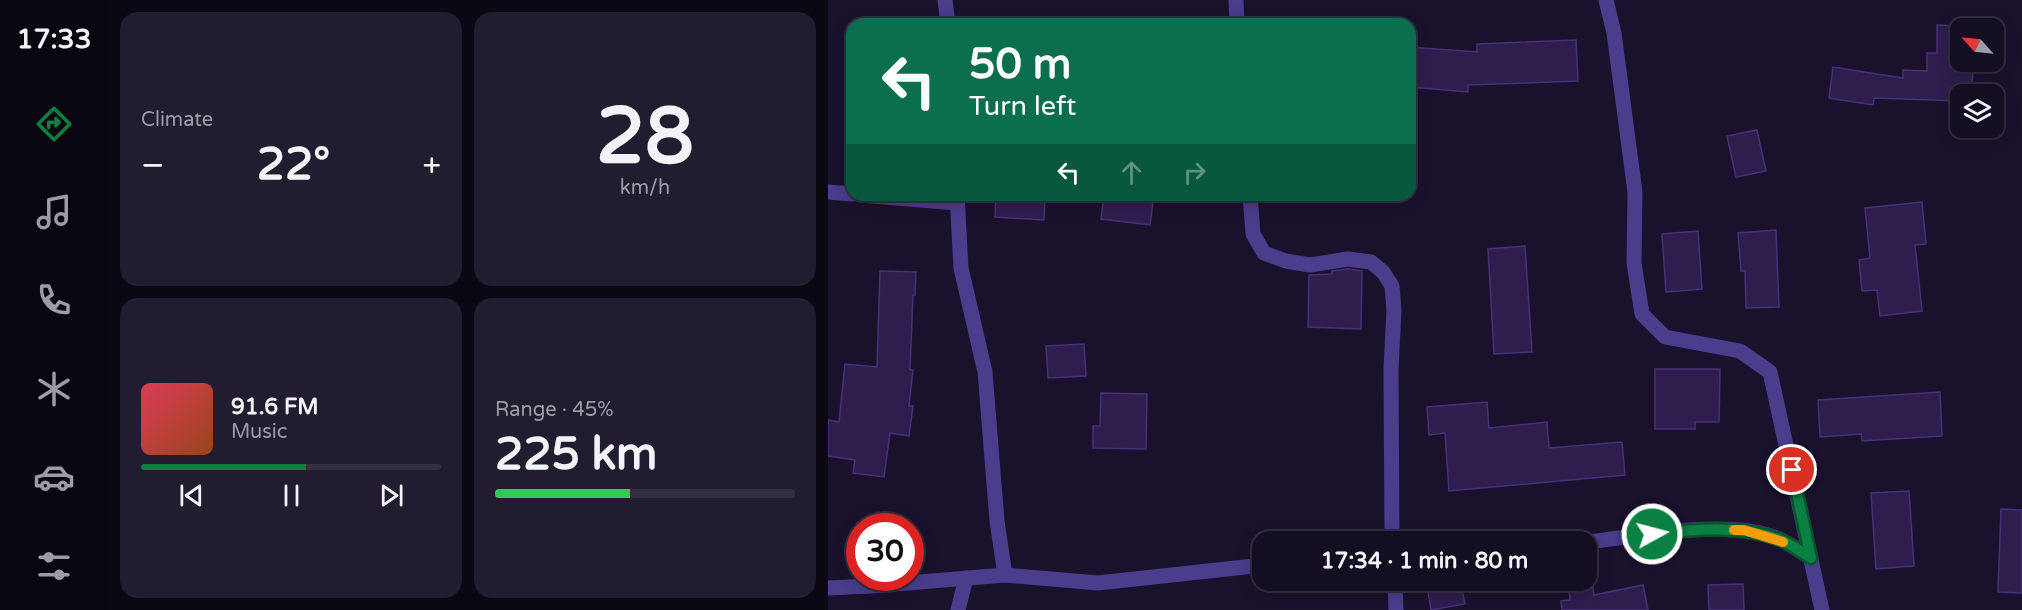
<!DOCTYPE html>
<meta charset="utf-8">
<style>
:root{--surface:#140e22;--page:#211c2f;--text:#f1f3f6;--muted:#9d9ca5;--line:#332e40;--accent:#0b8043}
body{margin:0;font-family:"Varela Round",sans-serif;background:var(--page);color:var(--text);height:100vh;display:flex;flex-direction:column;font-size:22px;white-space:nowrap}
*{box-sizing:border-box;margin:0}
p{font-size:20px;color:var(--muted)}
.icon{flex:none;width:33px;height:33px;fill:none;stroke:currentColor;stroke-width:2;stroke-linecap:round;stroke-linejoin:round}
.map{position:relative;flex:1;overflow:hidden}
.drawer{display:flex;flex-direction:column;gap:12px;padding:12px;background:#0b0813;width:720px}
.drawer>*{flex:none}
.guide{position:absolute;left:18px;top:18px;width:570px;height:183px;border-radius:18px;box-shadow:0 3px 15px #0003,0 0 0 2px var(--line);background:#0b6e4f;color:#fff;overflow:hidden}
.needle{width:39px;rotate:297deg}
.buttons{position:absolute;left:1122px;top:18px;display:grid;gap:12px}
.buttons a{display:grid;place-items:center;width:54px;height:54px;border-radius:12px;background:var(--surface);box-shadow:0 3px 15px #0003,0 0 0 2px var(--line);font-size:30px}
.speed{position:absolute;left:18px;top:513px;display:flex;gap:12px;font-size:30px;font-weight:700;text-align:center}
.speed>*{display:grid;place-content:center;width:78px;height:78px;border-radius:50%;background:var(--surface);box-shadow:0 3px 15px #0003,0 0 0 2px var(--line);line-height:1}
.speed .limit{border:9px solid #d22;background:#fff;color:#111}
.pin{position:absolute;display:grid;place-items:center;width:51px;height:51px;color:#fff;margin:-26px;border:3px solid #fff;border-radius:50%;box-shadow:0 2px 6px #0007}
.me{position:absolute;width:66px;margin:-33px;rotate:83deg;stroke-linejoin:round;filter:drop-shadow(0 0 4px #0008)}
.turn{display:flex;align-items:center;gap:21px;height:126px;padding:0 24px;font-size:27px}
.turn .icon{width:78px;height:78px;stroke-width:2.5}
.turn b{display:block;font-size:42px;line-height:51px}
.lanes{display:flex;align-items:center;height:57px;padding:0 24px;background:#0003;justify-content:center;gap:30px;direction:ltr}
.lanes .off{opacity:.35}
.big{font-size:45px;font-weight:800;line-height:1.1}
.drawer .tile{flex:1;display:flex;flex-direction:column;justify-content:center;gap:9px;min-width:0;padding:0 21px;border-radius:18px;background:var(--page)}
.drawer .dial{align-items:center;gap:0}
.dial b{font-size:78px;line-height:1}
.song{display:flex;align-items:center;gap:18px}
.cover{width:72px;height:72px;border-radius:9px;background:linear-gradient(135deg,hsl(350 70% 55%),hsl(20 70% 35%))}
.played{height:6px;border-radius:3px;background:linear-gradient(90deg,var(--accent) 55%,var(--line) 55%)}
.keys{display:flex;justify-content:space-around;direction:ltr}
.heat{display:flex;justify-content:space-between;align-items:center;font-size:33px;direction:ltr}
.charge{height:9px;border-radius:4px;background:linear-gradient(90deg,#34c759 45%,var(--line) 0)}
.drawer .tiles{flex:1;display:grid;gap:12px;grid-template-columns:repeat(2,1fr)}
.trip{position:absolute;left:424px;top:531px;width:345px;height:60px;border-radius:18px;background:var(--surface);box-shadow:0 3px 15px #0003,0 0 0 2px var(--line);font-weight:800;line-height:60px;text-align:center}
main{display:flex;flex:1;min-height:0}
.tab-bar{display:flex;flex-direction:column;width:108px;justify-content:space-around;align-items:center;background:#08060e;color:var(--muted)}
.tab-bar .icon{width:42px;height:42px}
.tab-bar .on{color:var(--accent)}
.tab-bar b{font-size:27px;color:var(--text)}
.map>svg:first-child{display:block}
.building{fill:#2d1e4e;stroke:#47307a;stroke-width:1.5}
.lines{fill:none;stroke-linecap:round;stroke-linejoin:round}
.minor{stroke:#493d8c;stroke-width:15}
.route-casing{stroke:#07532c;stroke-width:15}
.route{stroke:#0b8043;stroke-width:10}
.slow{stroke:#f59e0b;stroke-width:10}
</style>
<main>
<nav class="tab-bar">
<b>17:33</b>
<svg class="icon on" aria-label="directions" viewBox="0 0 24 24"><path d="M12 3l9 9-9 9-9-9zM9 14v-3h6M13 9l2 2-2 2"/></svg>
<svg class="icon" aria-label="music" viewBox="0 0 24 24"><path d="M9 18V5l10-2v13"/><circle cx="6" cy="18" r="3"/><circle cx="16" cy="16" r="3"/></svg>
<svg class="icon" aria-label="phone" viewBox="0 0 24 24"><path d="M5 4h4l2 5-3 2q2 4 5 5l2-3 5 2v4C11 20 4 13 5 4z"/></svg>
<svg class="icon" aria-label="climate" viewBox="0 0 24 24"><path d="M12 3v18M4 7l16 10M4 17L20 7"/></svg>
<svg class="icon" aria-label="car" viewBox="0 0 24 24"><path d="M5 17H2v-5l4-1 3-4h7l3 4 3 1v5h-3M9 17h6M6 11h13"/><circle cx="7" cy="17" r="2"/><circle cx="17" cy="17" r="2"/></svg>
<svg class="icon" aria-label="filters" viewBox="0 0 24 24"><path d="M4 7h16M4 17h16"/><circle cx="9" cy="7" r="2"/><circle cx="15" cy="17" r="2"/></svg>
</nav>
<section class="drawer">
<div class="tiles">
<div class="tile"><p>Climate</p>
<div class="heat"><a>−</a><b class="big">22°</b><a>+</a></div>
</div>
<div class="tile dial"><b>28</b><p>km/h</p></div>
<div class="tile">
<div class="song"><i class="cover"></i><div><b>91.6 FM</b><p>Music</p></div></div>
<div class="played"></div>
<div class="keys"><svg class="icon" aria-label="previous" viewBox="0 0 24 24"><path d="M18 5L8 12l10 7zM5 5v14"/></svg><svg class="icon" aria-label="pause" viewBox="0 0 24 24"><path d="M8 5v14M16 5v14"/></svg><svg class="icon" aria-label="next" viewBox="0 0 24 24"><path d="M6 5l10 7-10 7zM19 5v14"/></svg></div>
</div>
<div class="tile"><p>Range · 45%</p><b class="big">225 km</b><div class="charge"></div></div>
</div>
</section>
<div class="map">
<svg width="1194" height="610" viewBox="0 0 1194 610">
<rect width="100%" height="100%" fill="#1a122d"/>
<g class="building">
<path d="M 1109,25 L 1163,27 L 1163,28 L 1132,28 L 1132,62 L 1162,62 L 1162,64 L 1145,63 L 1144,94 L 1132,94 L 1132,101 L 1046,98 L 1045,105 L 1001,98 L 1005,67 L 1075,78 L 1075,70 L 1099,71 L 1099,53 L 1109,53 Z"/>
<path d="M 748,40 L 750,81 L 640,85 L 640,92 L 582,87 L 582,47 L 649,52 L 649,44 Z"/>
<path d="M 929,130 L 938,171 L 908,177 L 899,136 Z"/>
<path d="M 168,195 L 217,195 L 216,220 L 167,217 Z"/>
<path d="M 276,195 L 326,195 L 322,225 L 273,219 Z"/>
<path d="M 1094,202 L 1098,244 L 1087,245 L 1094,311 L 1052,316 L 1049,290 L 1034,291 L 1031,260 L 1042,258 L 1037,208 Z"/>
<path d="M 948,230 L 951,307 L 918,308 L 917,271 L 913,271 L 910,233 Z"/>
<path d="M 870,231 L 874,289 L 838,292 L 834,234 Z"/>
<path d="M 697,246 L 704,352 L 666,354 L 660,249 Z"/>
<path d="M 520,269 L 534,271 L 533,329 L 480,327 L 481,275 L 504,274 L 504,271 Z"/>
<path d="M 52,271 L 88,272 L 87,295 L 85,295 L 82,370 L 85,370 L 81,406 L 85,406 L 81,436 L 62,433 L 56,477 L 25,473 L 27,460 L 0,456 L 0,420 L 11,422 L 17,364 L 49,367 Z"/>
<path d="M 256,344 L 258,376 L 220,378 L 218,346 Z"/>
<path d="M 827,369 L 892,369 L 891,422 L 867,422 L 867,429 L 827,429 Z"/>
<path d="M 1112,392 L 1114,436 L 1034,441 L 1033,434 L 992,437 L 990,400 Z"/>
<path d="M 273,393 L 319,394 L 318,449 L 265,448 L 265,426 L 272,426 Z"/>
<path d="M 659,402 L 661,428 L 719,422 L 721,448 L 794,442 L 797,475 L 621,491 L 617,433 L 601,435 L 599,407 Z"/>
<path d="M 1081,491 L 1086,566 L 1048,569 L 1043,493 Z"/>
<path d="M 1173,509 L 1194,510 L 1194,593 L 1170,592 Z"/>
<path d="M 598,580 L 632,580 L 637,604 L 603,610 Z"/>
<path d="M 915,584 L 916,610 L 881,610 L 880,585 Z"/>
<path d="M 815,585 L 820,610 L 734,610 L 733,601 L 742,600 L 741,589 L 765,586 L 766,595 Z"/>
</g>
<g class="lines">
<g class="minor">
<path d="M 117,0 L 120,24"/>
<path d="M 408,0 L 409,24"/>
<path d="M 778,0 L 786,33 L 807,192 L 806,263 L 814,314 L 837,337 L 912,351 L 942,372 L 994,610"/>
<path d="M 0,192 L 24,194"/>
<path d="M 32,195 L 129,203"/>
<path d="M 129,195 L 133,268 L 157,372 L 169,521 L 177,575"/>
<path d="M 422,195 L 425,234 L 436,253 L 458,261 L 482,265 L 520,259 L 543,262 L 555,272 L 564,286 L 566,310 L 563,369 L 564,542"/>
<path d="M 759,542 C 812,536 902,518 951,539 C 962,544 973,552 983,558"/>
<path d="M 567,580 L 568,610"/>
<path d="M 0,588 L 43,586 L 177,575 L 270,583 L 435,565"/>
<path d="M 130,610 L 138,578"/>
</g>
</g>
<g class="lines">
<g class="route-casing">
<path id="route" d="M 824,534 C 865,530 911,524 950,539 C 962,543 973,552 983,558 L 964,470"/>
</g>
<use href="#route" class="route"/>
<path class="slow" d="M 906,530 L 916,530 L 955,542"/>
</g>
</svg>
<div class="buttons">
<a><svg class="needle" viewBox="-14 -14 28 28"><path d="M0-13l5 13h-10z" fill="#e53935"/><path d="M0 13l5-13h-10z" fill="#9d9ca5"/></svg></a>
<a><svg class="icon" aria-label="layers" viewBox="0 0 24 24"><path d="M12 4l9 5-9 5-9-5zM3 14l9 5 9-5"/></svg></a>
</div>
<div class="speed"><div class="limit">30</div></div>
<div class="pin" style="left:964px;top:470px;background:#d93025"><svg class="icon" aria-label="arrive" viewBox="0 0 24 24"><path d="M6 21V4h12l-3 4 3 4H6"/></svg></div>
<svg class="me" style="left:824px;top:534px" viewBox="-20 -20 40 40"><circle r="17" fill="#0b8043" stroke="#fff" stroke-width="3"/><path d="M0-11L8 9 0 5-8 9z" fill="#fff"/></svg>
<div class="trip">17:34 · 1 min · 80 m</div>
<div class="guide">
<div class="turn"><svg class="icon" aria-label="left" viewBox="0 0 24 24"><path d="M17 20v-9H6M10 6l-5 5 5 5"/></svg><div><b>50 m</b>Turn left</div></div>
<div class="lanes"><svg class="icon" aria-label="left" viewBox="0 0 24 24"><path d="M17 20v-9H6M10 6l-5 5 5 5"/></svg><svg class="icon off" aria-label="ahead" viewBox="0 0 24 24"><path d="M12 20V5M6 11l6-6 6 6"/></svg><svg class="icon off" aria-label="right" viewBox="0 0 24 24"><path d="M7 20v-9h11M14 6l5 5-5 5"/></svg></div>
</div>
</div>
</main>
